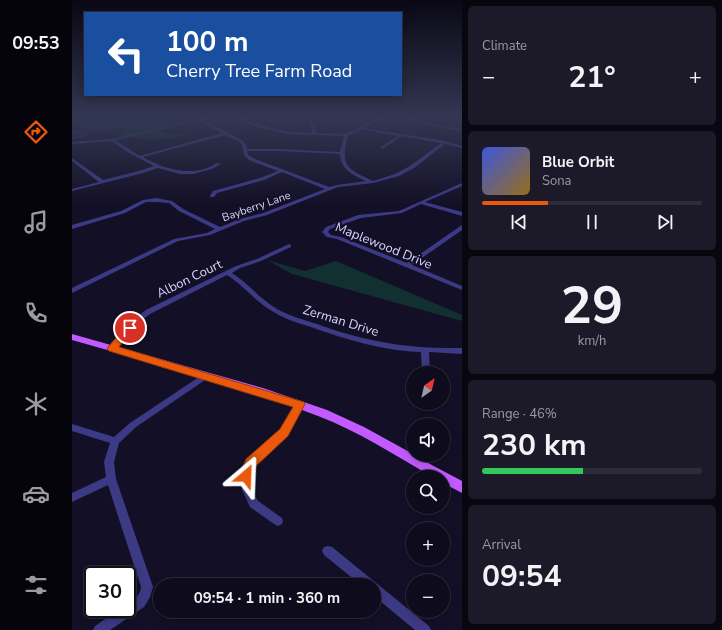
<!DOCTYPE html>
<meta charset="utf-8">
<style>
:root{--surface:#0e0b1c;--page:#1c1929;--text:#f1f3f6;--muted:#9b9ba3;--line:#2e2b3b;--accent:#ea580c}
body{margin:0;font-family:"Nunito Sans",sans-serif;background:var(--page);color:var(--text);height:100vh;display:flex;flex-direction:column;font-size:15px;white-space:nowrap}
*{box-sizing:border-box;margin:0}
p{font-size:13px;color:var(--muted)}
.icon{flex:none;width:22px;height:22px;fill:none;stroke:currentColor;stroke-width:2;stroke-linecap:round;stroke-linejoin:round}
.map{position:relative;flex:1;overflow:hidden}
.details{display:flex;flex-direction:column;gap:6px;padding:6px;background:#08060f;width:260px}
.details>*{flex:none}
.banner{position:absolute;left:12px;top:12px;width:318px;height:84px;border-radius:0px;box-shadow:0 2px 10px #0003,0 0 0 1px var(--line);background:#1a4fa0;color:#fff;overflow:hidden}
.needle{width:26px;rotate:34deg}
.controls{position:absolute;left:334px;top:366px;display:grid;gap:8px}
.controls a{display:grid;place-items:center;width:44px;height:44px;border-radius:50%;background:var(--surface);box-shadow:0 2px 10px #0003,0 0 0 1px var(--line);font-size:20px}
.speed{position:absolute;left:12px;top:566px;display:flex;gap:8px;font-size:20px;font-weight:700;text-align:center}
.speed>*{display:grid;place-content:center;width:52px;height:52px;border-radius:50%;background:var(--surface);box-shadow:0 2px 10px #0003,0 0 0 1px var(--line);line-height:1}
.speed .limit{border:2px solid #111;border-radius:6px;background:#fff;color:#111}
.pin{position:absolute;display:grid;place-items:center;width:34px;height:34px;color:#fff;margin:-17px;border:2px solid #fff;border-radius:50%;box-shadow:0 1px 4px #0007}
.me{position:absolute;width:44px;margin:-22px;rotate:26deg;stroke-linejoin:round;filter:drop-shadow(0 0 3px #0008)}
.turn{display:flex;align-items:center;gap:14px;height:84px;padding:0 16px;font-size:18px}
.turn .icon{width:52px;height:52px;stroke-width:2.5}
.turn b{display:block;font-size:28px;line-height:34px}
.big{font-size:30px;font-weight:700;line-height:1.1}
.details .widget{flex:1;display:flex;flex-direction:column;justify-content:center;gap:6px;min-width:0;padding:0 14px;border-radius:6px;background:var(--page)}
.details .dial{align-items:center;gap:0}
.dial b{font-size:52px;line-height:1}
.song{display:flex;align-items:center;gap:12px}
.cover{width:48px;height:48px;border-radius:6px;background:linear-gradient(135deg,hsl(230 70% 55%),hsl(40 70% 35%))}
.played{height:4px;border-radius:2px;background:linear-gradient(90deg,var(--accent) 30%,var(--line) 30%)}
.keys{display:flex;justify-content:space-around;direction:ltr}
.heat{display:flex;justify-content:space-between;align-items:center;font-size:22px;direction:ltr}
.charge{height:6px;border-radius:3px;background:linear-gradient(90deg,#34c759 46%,var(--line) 0)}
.trip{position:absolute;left:81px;top:578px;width:228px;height:40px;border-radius:20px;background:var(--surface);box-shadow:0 2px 10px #0003,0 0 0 1px var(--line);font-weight:700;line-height:40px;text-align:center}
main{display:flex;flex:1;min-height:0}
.tabs{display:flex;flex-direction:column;width:72px;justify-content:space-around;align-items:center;background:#06040b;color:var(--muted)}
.tabs .icon{width:28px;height:28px}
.tabs .active{color:var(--accent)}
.tabs b{font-size:18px;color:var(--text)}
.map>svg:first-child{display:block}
.green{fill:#12302f}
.building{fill:#241b47;stroke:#3b2d73}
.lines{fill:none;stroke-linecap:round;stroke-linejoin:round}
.minor{fill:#3d3a85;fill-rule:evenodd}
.major{fill:#c25bff;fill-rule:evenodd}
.route{fill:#ea580c;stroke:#983908}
.labels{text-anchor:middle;stroke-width:4;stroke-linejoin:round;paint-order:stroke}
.far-street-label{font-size:11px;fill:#d9d4ff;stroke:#130f26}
.street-label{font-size:13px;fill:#d9d4ff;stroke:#130f26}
</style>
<main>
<nav class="tabs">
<b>09:53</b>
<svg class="icon active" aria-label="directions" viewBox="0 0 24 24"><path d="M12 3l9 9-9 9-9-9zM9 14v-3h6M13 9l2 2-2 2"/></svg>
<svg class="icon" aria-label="music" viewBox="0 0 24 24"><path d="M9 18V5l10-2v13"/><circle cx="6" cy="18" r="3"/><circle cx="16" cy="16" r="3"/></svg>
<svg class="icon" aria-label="phone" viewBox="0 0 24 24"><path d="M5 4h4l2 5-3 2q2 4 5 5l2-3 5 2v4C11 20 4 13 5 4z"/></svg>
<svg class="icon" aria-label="climate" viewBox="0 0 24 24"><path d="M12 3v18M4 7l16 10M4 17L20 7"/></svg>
<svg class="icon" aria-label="car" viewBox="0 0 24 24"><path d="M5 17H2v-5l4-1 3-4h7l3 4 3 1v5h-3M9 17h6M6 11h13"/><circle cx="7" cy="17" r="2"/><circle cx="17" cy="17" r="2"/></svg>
<svg class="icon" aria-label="filters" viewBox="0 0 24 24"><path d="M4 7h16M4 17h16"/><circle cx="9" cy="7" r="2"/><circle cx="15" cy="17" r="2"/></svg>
</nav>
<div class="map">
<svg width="390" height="630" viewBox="0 0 390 630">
<rect width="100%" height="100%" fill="#130f26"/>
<g class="green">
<path d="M 0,118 L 103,118 L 87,122 L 97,127 L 88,130 C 99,138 109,134 121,132 L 108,137 L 75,140 L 57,136 L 52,137 L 46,134 L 53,132 L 46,129 L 39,131 L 9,129 L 12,127 L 0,126 Z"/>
<path d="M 195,260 L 233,271 L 264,261 L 390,315 L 390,321 L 220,274 Z"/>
</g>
<path class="building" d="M 0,131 L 17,132 L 10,137 L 4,138 L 0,138 Z"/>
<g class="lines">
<g class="minor">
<path d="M 133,118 L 139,118 L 131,120 L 170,140 L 174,145 L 175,149 L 207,149 L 268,152 L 272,136 L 215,134 L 182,126 L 164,118 L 169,118 L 184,124 L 215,132 L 240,133 L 239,125 L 235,119 L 237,118 L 243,125 L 244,133 L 273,134 L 307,118 L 311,118 L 292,128 L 373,141 L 390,146 L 390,148 L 373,144 L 342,168 L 327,176 L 301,183 L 266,187 L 195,215 L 172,221 L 138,235 L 106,241 L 0,293 L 0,288 L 102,239 L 135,233 L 143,229 L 107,211 L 97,203 L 84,202 L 74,202 L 53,213 L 0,229 L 0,225 L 49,211 L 71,200 L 84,198 L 100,201 L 111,209 L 148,227 L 168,219 L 191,213 L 253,189 L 210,172 L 192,180 L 145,193 L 142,197 L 138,197 L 138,196 L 141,191 L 188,178 L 206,171 L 177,160 L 172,155 L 170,145 L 168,142 L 153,135 L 71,157 C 93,170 122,178 145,163 L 149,164 L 140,169 L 121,174 L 108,174 L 86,168 L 71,173 L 0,191 L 0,189 L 27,182 L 0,161 L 0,158 L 31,180 L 67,171 L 82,166 L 59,154 L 39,141 L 0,144 L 0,142 L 40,139 ZM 127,121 L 150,133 L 68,156 L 43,140 ZM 289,129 L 326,136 L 309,147 L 309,149 L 310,149 L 330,136 L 369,143 L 338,166 L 323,174 L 301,181 C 274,169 268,165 276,136 ZM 175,151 L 207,151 L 268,154 C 269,170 281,175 294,181 L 265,185 L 257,187 L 181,158 L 176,155 Z"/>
<path d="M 332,118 L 338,118 L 370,126 L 390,129 L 390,131 L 370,128 Z"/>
<path d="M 390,183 L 390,186 L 353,202 L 390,212 L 390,216 L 349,204 L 330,213 L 289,218 L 258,229 L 256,232 L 259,235 L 269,237 L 335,263 L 390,225 L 390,230 L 340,265 L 390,286 L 390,290 L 265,239 L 255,237 L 250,232 L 254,227 L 286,215 L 327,211 Z"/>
<path d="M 217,244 L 219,245 L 219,247 L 189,261 L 168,268 L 160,273 C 176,283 188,299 205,309 C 218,316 232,320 245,324 C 275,335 306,343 338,346 C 355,348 373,348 390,348 L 390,354 L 357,352 L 358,373 L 350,373 L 349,352 C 312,351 275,340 239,327 C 226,323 212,319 200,311 C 183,301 171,285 155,275 L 78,314 L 70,320 L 43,351 L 40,352 L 36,349 L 66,316 L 74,310 L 164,266 L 185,259 Z"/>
<path d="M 133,373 L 136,374 L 137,376 L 136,378 L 64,427 L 47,443 L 42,462 L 44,479 L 81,587 L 78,597 L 72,607 L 38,630 L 21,630 L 23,626 L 48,609 L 55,609 L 55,605 C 62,600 68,596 69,587 L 36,485 L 0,502 L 0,493 L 34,477 L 32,462 L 38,443 L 0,431 L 0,424 L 42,437 L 58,423 Z"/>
<path d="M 228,402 L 231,403 L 232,405 L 215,436 L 182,465 L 179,476 L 180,490 L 186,501 L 210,518 L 211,521 L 210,524 L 206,526 L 202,524 L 178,507 L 170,490 L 169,476 L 175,460 L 209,430 L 225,403 Z"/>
<path d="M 256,546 L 260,547 L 357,626 L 359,630 L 343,630 L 302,596 L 302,585 L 289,585 L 252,555 L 250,551 L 252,547 Z"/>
</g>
<path class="major" d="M 0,334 L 191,388 L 255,410 L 292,427 L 341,454 L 341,455 L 390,481 L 390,493 L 371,483 L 371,477 L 361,477 C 324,456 286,431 246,416 C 166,384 82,364 0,340 Z"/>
</g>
<linearGradient id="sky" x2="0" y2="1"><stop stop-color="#0a0815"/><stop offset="0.57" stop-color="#333752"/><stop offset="1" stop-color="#333752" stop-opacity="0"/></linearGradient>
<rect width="390" height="206" fill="url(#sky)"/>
<path class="route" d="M 54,326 L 58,326 L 62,328 L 47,347 L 232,402 L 233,404 L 216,436 L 184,466 L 178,480 L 174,481 L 169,480 L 167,476 L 174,459 L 208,429 L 221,407 L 37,351 L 35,349 L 37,346 Z"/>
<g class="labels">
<g class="far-street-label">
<text transform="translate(184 206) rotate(-19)" y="4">Bayberry Lane</text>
</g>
<g class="street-label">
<text transform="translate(312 245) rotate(22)" y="5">Maplewood Drive</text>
<text transform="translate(117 278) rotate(-26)" y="5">Albon Court</text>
<text transform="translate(269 320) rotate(17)" y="5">Zerman Drive</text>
</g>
</g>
</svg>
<div class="controls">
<a><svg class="needle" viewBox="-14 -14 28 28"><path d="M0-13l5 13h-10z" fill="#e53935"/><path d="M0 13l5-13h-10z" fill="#9b9ba3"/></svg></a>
<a><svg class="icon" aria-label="sound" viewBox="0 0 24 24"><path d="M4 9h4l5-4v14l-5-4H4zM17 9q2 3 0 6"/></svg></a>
<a><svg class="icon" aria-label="search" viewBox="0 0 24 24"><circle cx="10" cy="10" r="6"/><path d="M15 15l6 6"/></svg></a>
<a>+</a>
<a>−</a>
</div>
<div class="speed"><div class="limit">30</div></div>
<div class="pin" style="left:58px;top:328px;background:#d93025"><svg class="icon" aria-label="arrive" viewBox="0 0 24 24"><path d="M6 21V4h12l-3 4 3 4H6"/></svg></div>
<svg class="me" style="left:174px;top:476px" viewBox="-20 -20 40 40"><path d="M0-17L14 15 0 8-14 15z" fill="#ea580c" stroke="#fff" stroke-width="4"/></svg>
<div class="trip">09:54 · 1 min · 360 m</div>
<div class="banner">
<div class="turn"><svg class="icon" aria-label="left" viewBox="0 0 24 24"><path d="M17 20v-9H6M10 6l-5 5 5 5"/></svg><div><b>100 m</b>Cherry Tree Farm Road</div></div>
</div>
</div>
<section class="details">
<div class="widget"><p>Climate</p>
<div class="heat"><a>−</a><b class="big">21°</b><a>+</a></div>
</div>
<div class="widget">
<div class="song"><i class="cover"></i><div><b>Blue Orbit</b><p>Sona</p></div></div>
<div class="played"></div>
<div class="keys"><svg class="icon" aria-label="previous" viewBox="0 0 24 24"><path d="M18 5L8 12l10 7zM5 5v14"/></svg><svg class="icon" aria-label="pause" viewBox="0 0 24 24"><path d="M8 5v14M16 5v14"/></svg><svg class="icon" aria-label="next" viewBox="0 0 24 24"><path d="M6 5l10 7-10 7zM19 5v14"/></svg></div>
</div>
<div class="widget dial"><b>29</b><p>km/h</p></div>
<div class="widget"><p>Range · 46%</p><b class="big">230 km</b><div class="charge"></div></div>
<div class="widget"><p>Arrival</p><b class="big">09:54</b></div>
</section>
</main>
